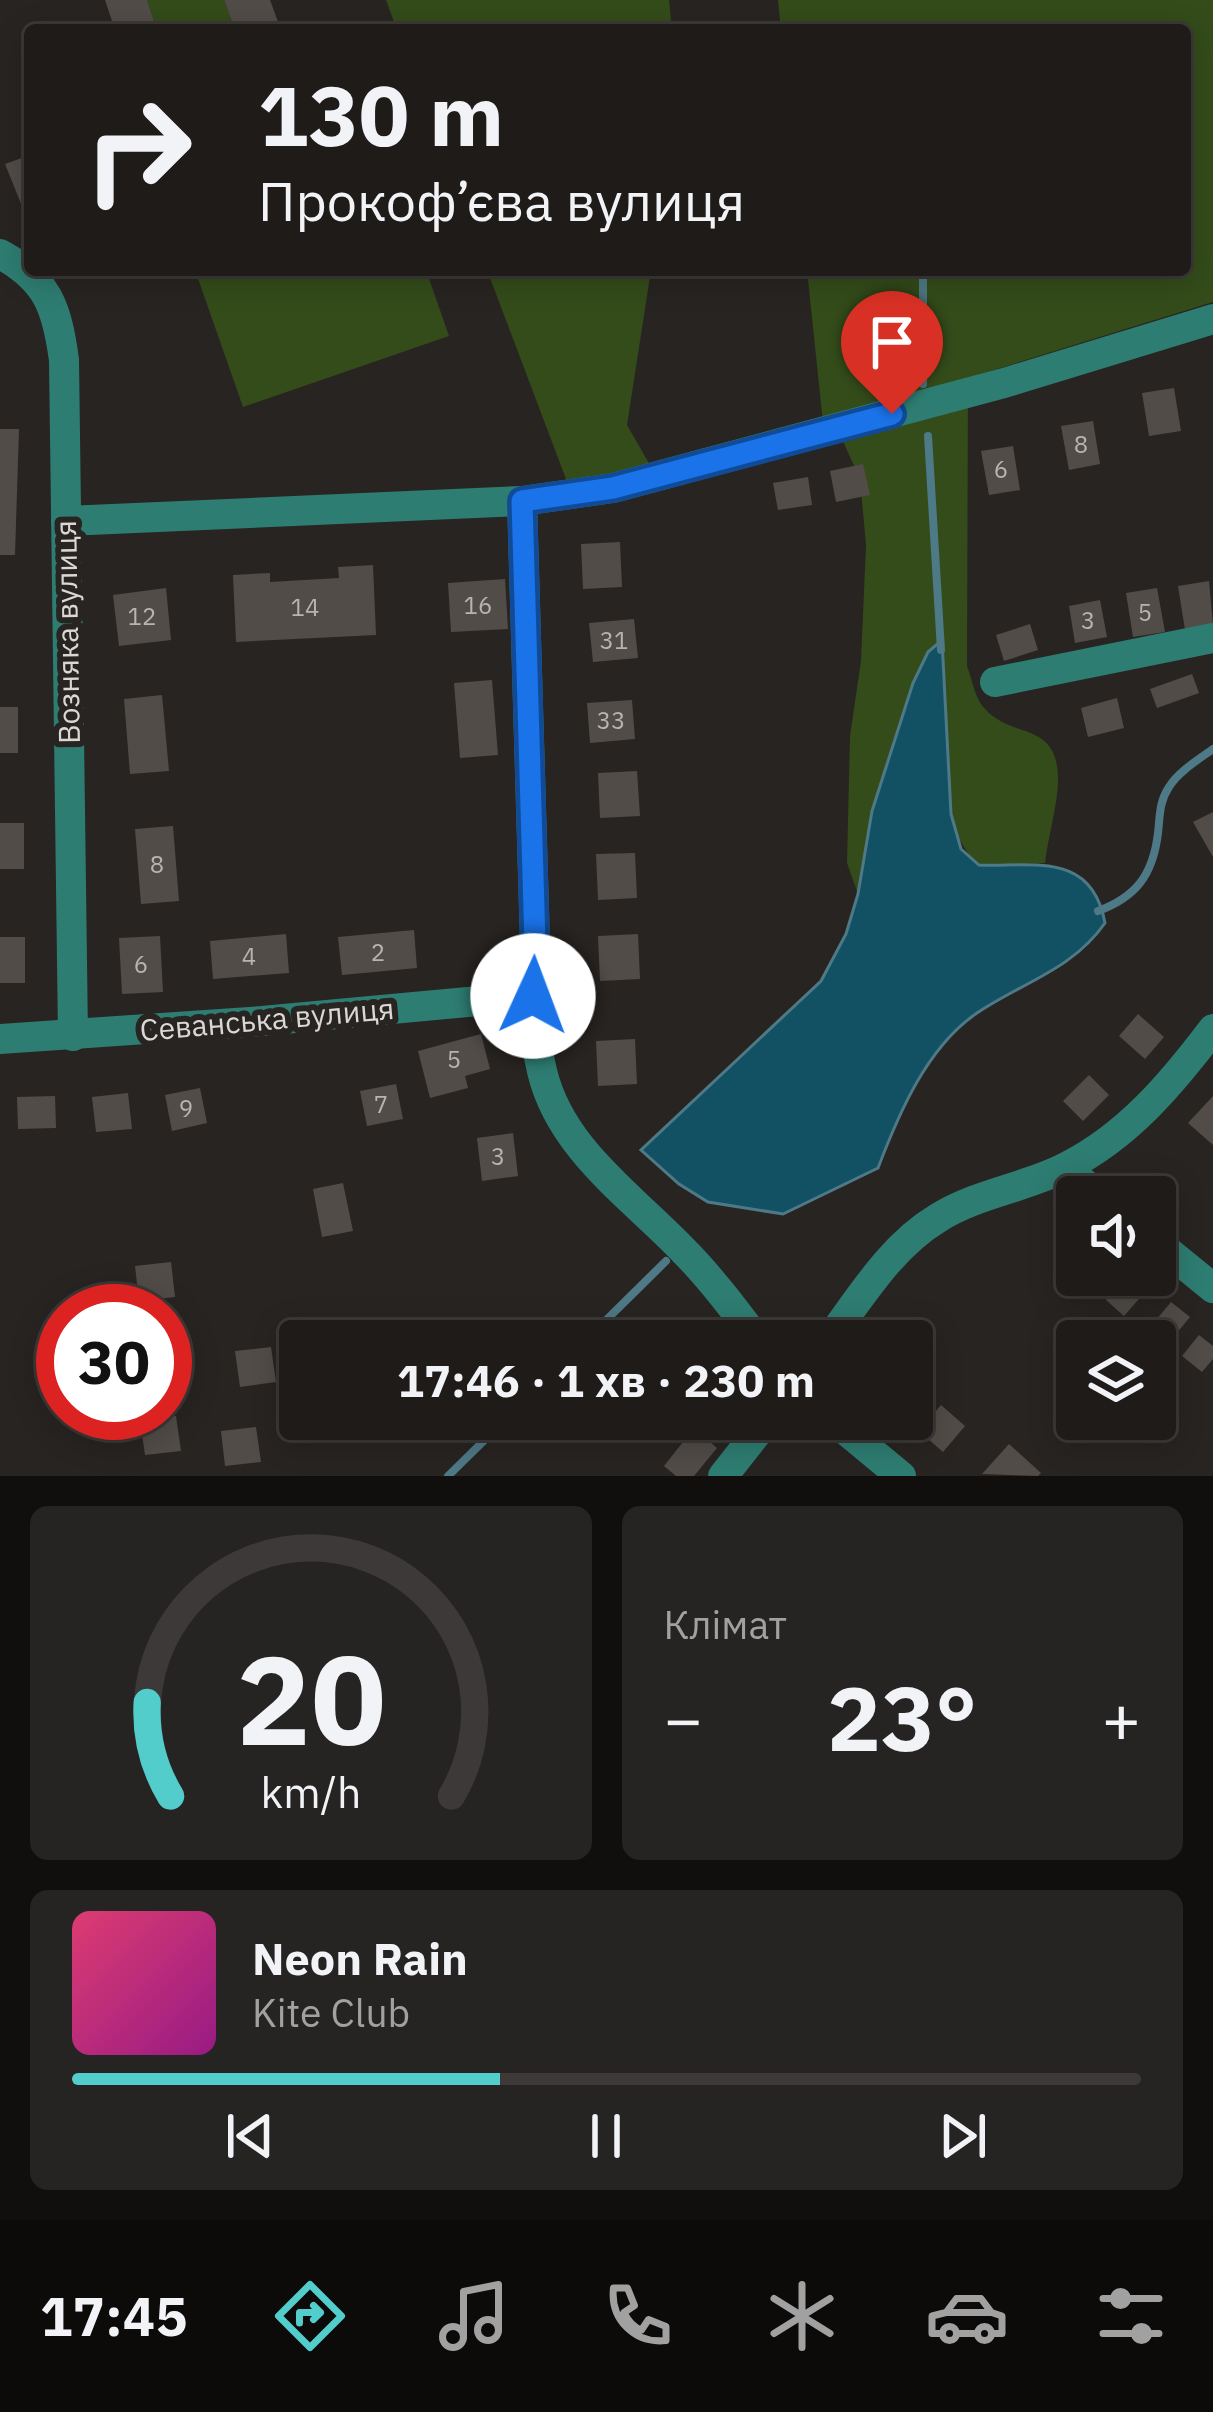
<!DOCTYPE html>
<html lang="uk">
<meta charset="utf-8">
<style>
:root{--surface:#1e1b19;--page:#262422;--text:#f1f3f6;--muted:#a1a1a2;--line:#3c3938;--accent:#52cdcc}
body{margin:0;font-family:"IBM Plex Sans",sans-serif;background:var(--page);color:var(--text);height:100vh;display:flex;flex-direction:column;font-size:45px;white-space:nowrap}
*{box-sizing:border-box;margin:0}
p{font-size:39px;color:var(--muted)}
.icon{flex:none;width:66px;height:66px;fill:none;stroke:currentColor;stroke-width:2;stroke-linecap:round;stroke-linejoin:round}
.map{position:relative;height:1476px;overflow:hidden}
.drawer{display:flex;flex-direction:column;gap:30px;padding:30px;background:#100f0e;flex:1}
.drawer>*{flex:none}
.hud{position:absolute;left:24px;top:24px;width:1167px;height:252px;border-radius:12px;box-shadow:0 6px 30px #0003,0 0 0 3px var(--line);background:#1e1b19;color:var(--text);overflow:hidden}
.fabs{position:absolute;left:1056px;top:1176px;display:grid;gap:24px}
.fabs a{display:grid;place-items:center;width:120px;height:120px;border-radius:12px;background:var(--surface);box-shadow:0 6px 30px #0003,0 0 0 3px var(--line);font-size:60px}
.speed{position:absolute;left:36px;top:1284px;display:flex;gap:24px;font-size:60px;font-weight:700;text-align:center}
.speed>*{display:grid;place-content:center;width:156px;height:156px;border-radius:50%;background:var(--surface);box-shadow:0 6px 30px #0003,0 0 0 3px var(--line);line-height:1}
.speed .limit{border:18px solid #d22;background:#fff;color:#111}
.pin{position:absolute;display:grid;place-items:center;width:102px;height:102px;color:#fff;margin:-123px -51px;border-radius:50% 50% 50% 0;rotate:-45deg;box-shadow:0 0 12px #0007}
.pin .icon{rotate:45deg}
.me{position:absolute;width:132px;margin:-66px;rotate:2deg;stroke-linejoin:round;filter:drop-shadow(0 0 9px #0008)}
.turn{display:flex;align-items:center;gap:42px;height:252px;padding:0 36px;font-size:54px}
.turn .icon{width:156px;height:156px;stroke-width:2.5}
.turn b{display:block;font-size:84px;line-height:102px}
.big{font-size:90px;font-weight:700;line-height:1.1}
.drawer .widget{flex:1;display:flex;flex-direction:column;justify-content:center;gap:18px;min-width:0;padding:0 42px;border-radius:18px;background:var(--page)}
.drawer .dial{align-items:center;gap:0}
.dial svg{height:312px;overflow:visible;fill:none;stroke:var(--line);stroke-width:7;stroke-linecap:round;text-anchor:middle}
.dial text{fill:var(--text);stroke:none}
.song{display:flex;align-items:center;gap:36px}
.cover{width:144px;height:144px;border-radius:18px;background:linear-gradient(135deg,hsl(340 70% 55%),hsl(310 70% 35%))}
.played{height:12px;border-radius:6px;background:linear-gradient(90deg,var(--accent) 40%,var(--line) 40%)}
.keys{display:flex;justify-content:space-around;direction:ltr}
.heat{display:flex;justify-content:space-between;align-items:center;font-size:66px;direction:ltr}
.drawer .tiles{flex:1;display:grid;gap:30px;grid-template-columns:1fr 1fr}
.widget:last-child{grid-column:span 2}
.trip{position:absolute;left:279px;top:1320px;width:654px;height:120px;border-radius:12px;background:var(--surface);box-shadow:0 6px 30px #0003,0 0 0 3px var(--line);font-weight:700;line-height:120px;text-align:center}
.tab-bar{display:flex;height:192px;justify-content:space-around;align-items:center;background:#0c0b0a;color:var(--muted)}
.tab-bar .icon{width:84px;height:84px}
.tab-bar .selected{color:var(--accent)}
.tab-bar b{font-size:54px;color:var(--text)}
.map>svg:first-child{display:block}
.green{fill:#334c1a}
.water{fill:#125164;stroke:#4e7986;stroke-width:3}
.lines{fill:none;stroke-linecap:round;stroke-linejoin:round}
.stream{stroke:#4e7986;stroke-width:8}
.building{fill:#514c48}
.minor{stroke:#2e7d72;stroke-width:30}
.route-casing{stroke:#114b97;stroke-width:30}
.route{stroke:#1a73e8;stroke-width:21}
.labels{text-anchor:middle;stroke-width:12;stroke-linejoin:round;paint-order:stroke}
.number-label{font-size:24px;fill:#b8b4b2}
.street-label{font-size:30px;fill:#dad7d5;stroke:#282421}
</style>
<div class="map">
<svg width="1213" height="1476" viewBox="0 0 1213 1476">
<rect width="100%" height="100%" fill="#282421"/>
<g class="green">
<path d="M 147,0 L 224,0 L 235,30 L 157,30 Z"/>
<path d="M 386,0 L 669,0 L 672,30 L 397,30 Z"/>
<path d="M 778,0 L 1213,0 L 1213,302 L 968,378 L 967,666 C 972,679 975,699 985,709 C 1013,740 1058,720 1058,780 C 1058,804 1048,837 1045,863 L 978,865 C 928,817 950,705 941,641 C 891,717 873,805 858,894 L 847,863 L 850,736 L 861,661 L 866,545 L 860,479 L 842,439 L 823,423 L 807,270 L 1185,270 L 1185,30 L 781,30 Z"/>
<path d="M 195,270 L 426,270 L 449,336 L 243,407 Z"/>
<path d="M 487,270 L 651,270 L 627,425 L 650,465 L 569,487 Z"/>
</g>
<path class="water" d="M 942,640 L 951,814 L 961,849 L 979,865 C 1034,867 1092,851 1105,923 C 1072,970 1023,982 977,1013 C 927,1047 899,1113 878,1168 L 783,1214 L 708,1202 L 679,1184 L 641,1150 L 821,981 L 846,934 L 858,894 L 872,811 L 913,683 L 928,652 Z"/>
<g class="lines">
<g class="stream">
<path d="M 923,384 L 923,270"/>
<path d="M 928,436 L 941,650"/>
<path d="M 1098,911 C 1136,897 1153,875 1158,833 C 1160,816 1159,802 1169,787 C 1178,772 1199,759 1213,749"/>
<path d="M 585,1341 L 666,1261"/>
<path d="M 448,1476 L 506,1419"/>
</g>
</g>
<g class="building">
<path d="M 105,0 L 147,0 L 157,30 L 115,30 Z"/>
<path d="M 224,0 L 270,0 L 281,30 L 235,30 Z"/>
<path d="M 30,155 L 30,226 L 5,164 Z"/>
<path d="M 1174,388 L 1181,431 L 1149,436 L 1142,393 Z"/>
<path d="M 1093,421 L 1100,464 L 1069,470 L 1061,426 Z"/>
<path d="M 0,429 L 19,429 L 15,555 L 0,555 Z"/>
<path d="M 1013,446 L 1020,490 L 989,495 L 981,451 Z"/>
<path d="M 863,464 L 870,495 L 836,502 L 830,471 Z"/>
<path d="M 808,477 L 812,505 L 778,510 L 773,483 Z"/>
<path d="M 620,542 L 622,587 L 583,589 L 581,544 Z"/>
<path d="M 373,565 L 376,635 L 236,642 L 233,575 L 270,573 L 270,582 L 339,578 L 338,567 Z"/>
<path d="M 505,579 L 508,629 L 451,632 L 448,583 Z"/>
<path d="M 1209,581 L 1213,625 L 1185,630 L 1178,586 Z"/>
<path d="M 166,588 L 171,640 L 119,646 L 113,595 Z"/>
<path d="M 1157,588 L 1165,632 L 1133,637 L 1126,593 Z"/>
<path d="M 1100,600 L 1107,637 L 1075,643 L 1069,606 Z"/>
<path d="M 634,619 L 638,658 L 593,662 L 589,623 Z"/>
<path d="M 1030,624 L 1038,650 L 1004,661 L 996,635 Z"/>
<path d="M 1192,674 L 1199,693 L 1157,708 L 1150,689 Z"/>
<path d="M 492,680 L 498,755 L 460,758 L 454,683 Z"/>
<path d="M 162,695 L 169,771 L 130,774 L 124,699 Z"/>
<path d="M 1117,698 L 1124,728 L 1088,737 L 1081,708 Z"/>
<path d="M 632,700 L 635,739 L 590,743 L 587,703 Z"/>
<rect x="0" y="707" width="18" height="46"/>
<path d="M 637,771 L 640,816 L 600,818 L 598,773 Z"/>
<path d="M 1213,812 L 1213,857 L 1193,822 Z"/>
<rect x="0" y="823" width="24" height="46"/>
<path d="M 173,826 L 179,901 L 141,904 L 135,829 Z"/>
<path d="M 635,853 L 637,898 L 598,900 L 596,854 Z"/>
<path d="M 414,930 L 417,968 L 342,975 L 338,937 Z"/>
<path d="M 286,934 L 289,973 L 213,979 L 210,941 Z"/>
<path d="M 638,934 L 640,979 L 600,981 L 598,936 Z"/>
<path d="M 160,936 L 163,992 L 122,994 L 119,938 Z"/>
<rect x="0" y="937" width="25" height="46"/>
<path d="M 1138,1014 L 1164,1037 L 1145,1059 L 1119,1036 Z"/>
<path d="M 481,1034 L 490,1069 L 465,1076 L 468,1088 L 430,1098 L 418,1051 Z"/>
<path d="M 635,1039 L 637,1084 L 598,1086 L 596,1041 Z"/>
<path d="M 1089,1075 L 1109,1095 L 1083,1121 L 1063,1101 Z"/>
<path d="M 396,1084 L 403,1119 L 367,1126 L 360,1091 Z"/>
<path d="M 200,1088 L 207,1123 L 172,1131 L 165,1095 Z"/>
<path d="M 128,1093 L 132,1129 L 96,1132 L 92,1097 Z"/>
<path d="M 55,1096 L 56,1128 L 18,1129 L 17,1097 Z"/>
<path d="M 1213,1096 L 1213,1145 L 1188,1123 Z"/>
<path d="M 513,1133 L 518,1176 L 482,1181 L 477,1138 Z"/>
<path d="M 343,1183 L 353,1231 L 322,1237 L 313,1189 Z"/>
<path d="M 171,1262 L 175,1297 L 139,1301 L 135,1266 Z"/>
<path d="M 1128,1276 L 1145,1292 L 1124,1316 L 1106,1300 Z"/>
<path d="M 1171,1302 L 1190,1317 L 1171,1340 L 1152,1325 Z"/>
<path d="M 1199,1335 L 1213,1346 L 1213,1359 L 1202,1372 L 1182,1356 Z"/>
<path d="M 271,1347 L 276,1382 L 240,1387 L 235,1351 Z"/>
<path d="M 941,1405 L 965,1426 L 943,1452 L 919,1431 Z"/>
<path d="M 176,1416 L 181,1451 L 145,1455 L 140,1420 Z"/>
<path d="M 256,1427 L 261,1462 L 225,1466 L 221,1431 Z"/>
<path d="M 694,1428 L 717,1448 L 694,1476 L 676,1476 L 664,1466 Z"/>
<path d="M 1009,1444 L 1041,1473 L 1038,1476 L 982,1474 Z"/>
</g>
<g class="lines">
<g class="minor">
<path d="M 0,254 C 48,280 57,308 64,360 L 73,1036"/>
<path d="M 522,501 L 535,943 C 533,985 532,1030 542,1071 C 560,1148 630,1195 682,1249 C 710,1277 734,1309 758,1341"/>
<path d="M 66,521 L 522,501 L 613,488 L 1004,383 L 1213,319"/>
<path d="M 995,682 L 1213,638"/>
<path d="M 0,1039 L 262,1021 L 533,996"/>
<path d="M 1065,1168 L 1101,1197"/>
<path d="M 1155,1241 L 1213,1288"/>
<path d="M 828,1341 C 860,1298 891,1246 938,1218 C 978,1193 1025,1188 1066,1167 C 1128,1136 1172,1083 1213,1029"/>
<path d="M 832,1419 L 901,1476"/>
<path d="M 723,1476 L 768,1419"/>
</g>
</g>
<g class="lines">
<g class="route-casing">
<path id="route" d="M 533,996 L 535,943 L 522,501 L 613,488 L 892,414"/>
</g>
<use href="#route" class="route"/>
</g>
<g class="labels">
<g class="number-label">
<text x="1081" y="453">8</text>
<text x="1001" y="478">6</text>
<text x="478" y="614">16</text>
<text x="305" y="616">14</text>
<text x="1145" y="621">5</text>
<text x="142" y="625">12</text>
<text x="1088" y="629">3</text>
<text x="614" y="649">31</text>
<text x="611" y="729">33</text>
<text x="157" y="873">8</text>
<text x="378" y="961">2</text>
<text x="249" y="965">4</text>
<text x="141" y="973">6</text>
<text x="454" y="1068">5</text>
<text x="381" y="1113">7</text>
<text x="186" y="1117">9</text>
<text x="498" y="1165">3</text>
</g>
<g class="street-label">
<text transform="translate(68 632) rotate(-91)" y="10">Возняка вулиця</text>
<text transform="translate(267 1020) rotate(-5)" y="10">Севанська вулиця</text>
</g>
</g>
</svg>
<div class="fabs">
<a><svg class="icon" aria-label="sound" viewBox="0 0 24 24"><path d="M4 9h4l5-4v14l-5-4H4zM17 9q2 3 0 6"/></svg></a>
<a><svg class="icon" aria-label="layers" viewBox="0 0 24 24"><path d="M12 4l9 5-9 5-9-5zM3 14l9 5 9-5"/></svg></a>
</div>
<div class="speed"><div class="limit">30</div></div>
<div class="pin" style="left:892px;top:414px;background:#d93025"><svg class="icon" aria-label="arrive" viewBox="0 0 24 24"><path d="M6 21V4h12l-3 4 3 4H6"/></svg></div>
<svg class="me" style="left:533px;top:996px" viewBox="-20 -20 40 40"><circle r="19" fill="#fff"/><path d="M0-13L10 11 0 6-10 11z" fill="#1a73e8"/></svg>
<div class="trip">17:46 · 1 хв · 230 m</div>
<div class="hud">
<div class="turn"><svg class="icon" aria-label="right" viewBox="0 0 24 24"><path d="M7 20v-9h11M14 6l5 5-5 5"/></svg><div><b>130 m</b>Прокоф’єва вулиця</div></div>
</div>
</div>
<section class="drawer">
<div class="tiles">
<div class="widget dial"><svg viewBox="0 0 100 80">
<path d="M14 69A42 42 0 1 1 86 69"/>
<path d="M14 69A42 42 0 0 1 8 45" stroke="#52cdcc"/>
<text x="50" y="56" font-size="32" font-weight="700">20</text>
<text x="50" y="72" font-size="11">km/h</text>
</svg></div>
<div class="widget"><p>Клімат</p>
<div class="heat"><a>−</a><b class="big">23°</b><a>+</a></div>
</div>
<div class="widget">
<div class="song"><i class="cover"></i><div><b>Neon Rain</b><p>Kite Club</p></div></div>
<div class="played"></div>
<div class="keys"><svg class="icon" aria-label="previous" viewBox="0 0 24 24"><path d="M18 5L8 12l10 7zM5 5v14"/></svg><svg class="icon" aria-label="pause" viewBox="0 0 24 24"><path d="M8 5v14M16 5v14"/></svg><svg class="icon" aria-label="next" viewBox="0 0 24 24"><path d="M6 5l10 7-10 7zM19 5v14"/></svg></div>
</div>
</div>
</section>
<nav class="tab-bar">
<b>17:45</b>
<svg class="icon selected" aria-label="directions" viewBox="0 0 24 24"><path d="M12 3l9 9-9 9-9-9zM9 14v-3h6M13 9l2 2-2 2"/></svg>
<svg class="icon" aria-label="music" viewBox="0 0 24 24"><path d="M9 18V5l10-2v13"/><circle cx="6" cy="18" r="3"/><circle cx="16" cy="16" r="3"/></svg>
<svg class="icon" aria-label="phone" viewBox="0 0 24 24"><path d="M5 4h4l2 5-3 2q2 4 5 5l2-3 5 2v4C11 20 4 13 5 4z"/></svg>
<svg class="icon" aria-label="climate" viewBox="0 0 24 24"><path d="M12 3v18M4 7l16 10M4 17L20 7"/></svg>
<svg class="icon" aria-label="car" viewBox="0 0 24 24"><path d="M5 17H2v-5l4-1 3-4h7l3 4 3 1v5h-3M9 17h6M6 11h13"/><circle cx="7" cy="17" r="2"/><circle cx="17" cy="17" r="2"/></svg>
<svg class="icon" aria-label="filters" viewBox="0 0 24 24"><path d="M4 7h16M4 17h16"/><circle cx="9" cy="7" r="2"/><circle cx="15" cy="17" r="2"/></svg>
</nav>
